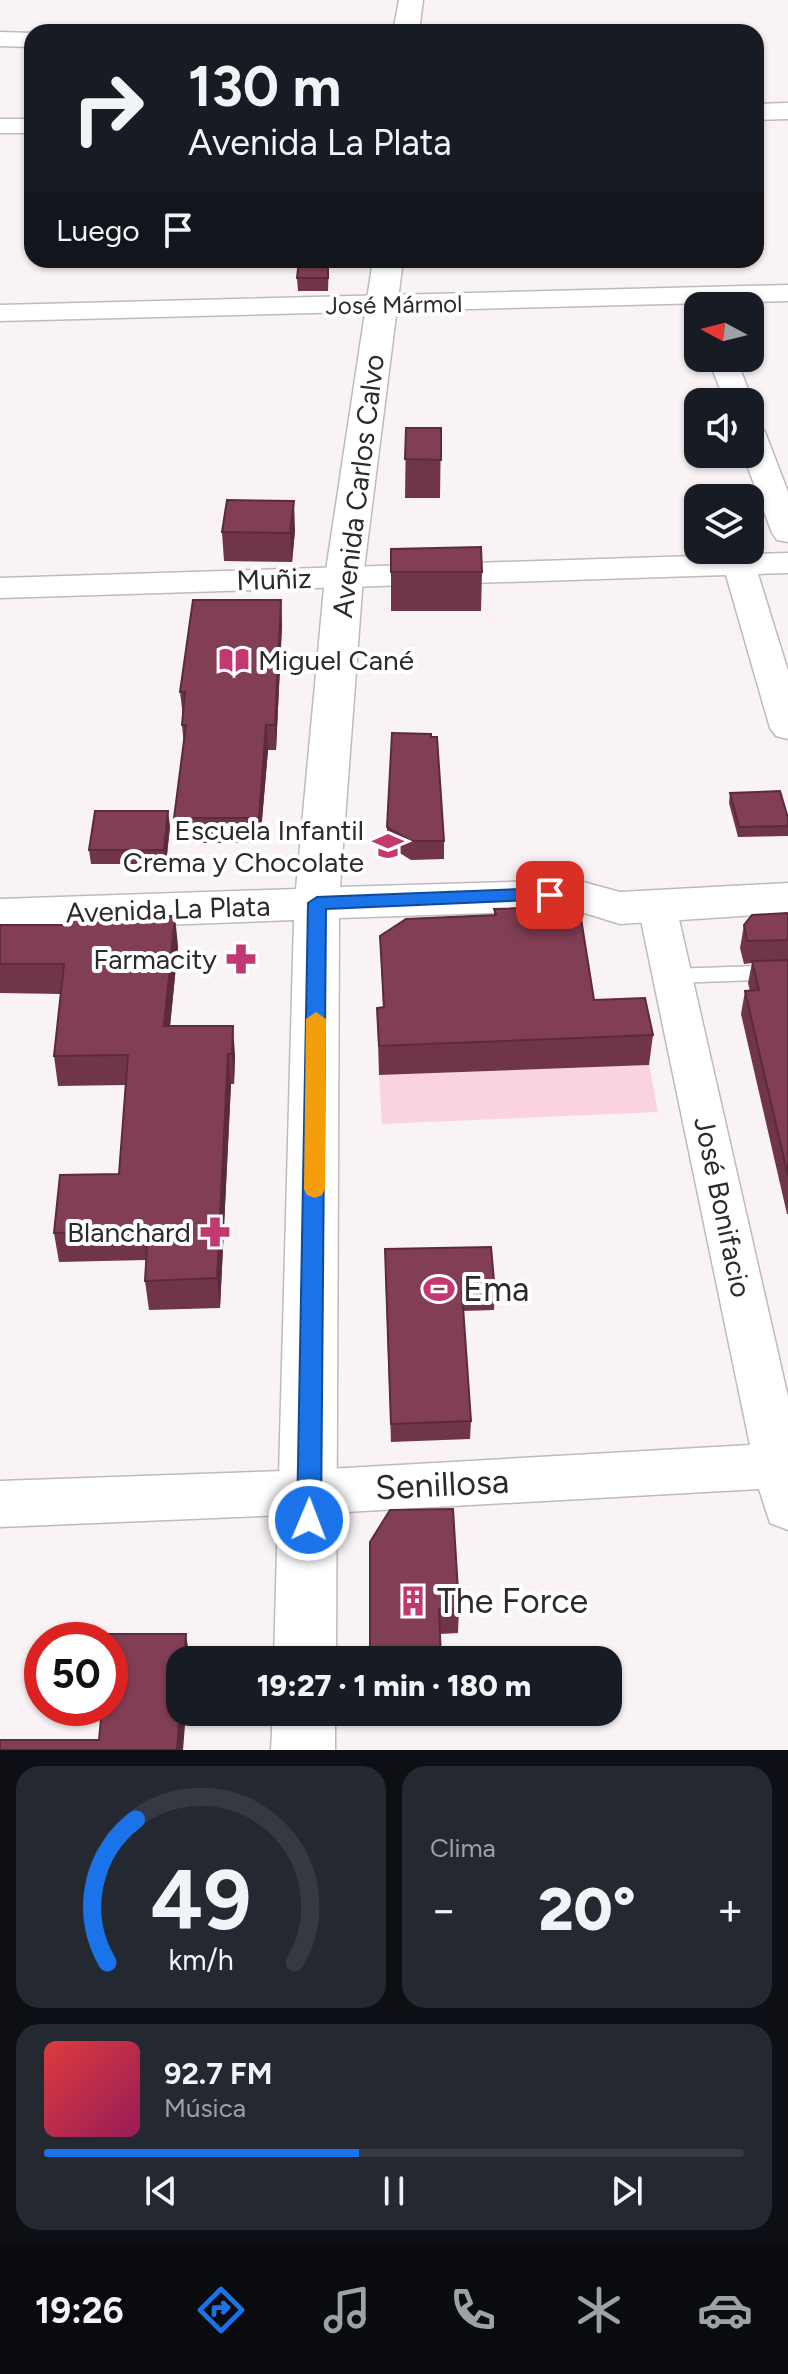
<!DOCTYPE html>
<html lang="es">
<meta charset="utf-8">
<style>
:root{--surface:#171b24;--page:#242831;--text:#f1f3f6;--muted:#9ea1a6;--line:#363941;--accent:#1a73e8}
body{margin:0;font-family:Figtree,sans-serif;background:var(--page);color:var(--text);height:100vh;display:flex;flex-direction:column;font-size:30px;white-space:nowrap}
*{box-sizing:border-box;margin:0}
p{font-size:26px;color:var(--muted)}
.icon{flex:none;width:44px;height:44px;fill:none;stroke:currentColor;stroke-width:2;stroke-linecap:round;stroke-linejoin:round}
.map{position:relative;height:1750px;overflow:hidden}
.details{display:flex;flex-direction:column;gap:16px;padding:16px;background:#0d0f14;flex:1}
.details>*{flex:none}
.guide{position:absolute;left:24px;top:24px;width:740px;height:244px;border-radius:24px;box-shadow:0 2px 6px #0004;background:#171b24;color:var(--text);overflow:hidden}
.needle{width:52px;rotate:277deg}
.buttons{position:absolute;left:684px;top:292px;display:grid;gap:16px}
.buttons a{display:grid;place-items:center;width:80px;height:80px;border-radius:16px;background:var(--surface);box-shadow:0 2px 6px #0004;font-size:40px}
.speed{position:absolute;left:24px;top:1622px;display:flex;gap:16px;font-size:40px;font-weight:700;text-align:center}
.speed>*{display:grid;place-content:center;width:104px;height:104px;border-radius:50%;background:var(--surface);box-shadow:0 2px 6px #0004;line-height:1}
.speed .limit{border:12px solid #d22;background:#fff;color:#111}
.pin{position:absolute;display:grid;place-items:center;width:68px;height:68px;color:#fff;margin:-34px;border-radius:16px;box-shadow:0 4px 12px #0006}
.me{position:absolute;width:88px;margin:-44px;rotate:1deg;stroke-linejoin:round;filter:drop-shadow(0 0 6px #0008)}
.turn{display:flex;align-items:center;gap:28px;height:168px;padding:0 32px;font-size:36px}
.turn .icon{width:104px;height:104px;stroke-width:2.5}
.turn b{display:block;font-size:56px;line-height:68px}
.then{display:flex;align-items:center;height:76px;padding:0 32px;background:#0003;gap:16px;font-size:30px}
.big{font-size:60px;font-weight:800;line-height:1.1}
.details .card{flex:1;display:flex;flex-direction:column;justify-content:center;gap:12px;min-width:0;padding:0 28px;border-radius:24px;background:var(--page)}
.details .dial{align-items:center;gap:0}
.dial svg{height:208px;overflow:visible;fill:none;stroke:var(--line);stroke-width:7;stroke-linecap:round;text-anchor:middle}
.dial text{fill:var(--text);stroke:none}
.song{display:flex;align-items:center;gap:24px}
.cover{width:96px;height:96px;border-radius:12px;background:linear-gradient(135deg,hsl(0 70% 55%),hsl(330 70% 35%))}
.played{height:8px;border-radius:4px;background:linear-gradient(90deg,var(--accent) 45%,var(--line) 45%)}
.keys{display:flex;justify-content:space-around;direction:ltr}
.heat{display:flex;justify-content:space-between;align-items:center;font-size:44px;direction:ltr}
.details .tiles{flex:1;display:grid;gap:16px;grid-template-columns:1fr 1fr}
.card:last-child{grid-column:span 2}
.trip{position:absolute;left:166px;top:1646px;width:456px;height:80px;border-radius:24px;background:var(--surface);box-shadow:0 2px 6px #0004;font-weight:800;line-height:80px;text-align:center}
.tabs{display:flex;height:128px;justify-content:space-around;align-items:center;background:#090b0e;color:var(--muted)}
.tabs .icon{width:56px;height:56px}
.tabs .on{color:var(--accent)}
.tabs b{font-size:36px;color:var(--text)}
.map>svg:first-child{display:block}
.green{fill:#fbd3de}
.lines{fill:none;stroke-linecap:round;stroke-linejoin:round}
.service-casing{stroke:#bfbabb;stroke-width:3}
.minor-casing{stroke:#bfbabb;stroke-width:3}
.tertiary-casing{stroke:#bfbabb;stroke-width:3}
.secondary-casing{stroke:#bfbabb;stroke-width:3}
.service{fill:#fff;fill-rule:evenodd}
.minor{fill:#fff;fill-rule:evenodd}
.tertiary{fill:#fff;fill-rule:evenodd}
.secondary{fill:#fff;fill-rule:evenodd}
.wall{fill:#703549}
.shaded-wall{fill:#5b2b3c}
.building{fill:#823e55;stroke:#5b2b3c;stroke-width:2}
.route{fill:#1a73e8;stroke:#114b97;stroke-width:2}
.slow{fill:#f59e0b}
.labels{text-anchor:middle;stroke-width:8;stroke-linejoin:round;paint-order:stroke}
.far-street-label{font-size:24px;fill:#2c2a2a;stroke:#fff}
.street-label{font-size:28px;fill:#2c2a2a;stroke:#fff}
.poi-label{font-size:28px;fill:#2c2a2a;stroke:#fff;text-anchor:end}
.near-poi-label{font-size:34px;fill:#2c2a2a;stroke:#fff;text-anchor:start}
.near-street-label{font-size:34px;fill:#2c2a2a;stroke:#fff}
</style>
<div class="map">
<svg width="788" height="1750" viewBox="0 0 788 1750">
<rect width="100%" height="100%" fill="#f9f3f5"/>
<path class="green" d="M 649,1065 L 658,1112 L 382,1124 L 379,1075 Z"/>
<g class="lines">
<g class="service-casing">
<path id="service" d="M 788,965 L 788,979 L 672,983 L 665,981 L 663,976 L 665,971 L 672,969 Z"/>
</g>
<g class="minor-casing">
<g id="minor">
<path d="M 0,32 L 32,33 L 32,47 L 0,46 Z"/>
<rect x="0" y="119" width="32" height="14"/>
<path d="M 788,285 L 788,301 L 0,321 L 0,305 Z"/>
<path d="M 708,358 L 736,358 L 753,402 L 750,407 L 750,402 L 725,402 Z"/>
<path d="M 750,423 L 760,426 L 765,432 L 788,492 L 788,542 L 777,540 L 772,533 L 743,454 L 750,454 Z"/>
<path d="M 788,553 L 788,573 L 758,574 L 788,671 L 788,739 L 776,736 L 770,728 L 726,575 L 0,598 L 0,578 Z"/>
<path d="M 657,893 L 671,897 L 676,906 L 788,1397 L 788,1530 L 770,1523 L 759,1489 L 310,1514 L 0,1527 L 0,1481 L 310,1470 L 750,1445 L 638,906 L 643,897 Z"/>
</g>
</g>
<g class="tertiary-casing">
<path id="tertiary" d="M 788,103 L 788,119 L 756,120 L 756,104 Z"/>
</g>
<g class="secondary-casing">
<g id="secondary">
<path d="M 399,0 L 423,0 L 419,32 L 393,32 Z"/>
<path d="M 373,260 L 403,260 L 363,577 L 340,887 L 576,880 L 620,892 L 788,883 L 788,913 L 620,924 L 575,910 L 339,918 L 336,1660 L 274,1660 L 294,920 L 0,931 L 0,899 L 296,889 L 325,577 Z"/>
<path d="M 273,1712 L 335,1712 L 335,1750 L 271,1750 Z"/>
</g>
</g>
<use href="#service" class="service"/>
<use href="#minor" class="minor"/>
<use href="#tertiary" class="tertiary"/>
<use href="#secondary" class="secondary"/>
</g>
<g class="wall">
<path d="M 299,260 L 329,260 L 328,291 L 298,291 L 297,278 Z"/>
<path d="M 406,428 L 441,428 L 440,498 L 405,498 Z"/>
<path d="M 295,530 L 292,562 L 224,561 L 222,532 Z"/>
<path d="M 391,549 L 482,572 L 481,611 L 391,611 Z"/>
<path d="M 281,600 L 282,625 L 276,750 L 268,750 L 260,843 L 177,843 L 174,818 L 184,746 L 182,725 L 183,717 L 180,692 Z"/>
<path d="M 730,793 L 788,818 L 788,836 L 738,837 L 729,803 Z"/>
<path d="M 170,826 L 166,864 L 91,864 L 89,850 Z"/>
<path d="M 387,827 L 444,841 L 444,859 L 411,860 L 387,845 Z"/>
<path d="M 494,909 L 594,1000 L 653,1035 L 649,1065 L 379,1075 L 377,1008 L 383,1007 L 380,936 L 494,915 Z"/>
<path d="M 788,914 L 788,1214 L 787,1214 L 741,1014 L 745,991 L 750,991 L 748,983 L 752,963 L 744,964 L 740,948 L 744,925 Z"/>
<path d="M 0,925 L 178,946 L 170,1026 L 235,1055 L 234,1084 L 231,1084 L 220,1308 L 149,1310 L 145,1281 L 146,1260 L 59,1262 L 54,1233 L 119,1174 L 126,1085 L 58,1086 L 54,1056 L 61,994 L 0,993 Z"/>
<path d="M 385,1268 L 495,1292 L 494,1310 L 463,1311 L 471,1421 L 470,1439 L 391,1442 Z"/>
<path d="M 370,1542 L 459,1608 L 458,1633 L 440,1634 Z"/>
<path d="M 371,1712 L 442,1712 L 442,1714 L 371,1716 Z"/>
</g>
<g class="shaded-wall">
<path d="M 294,501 L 295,530 L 292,562 L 290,533 Z"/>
<path d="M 281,600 L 282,625 L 276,750 L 275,725 Z"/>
<path d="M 266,725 L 268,750 L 260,843 L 259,818 Z"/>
<path d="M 168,811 L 170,826 L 166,864 L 164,850 Z"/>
<path d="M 175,916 L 178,946 L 167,1056 L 164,1026 Z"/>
<path d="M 233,1026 L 235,1055 L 234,1084 L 232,1054 Z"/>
<path d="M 228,1054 L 231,1084 L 220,1308 L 217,1278 Z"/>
<path d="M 186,1634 L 190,1660 L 184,1660 Z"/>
<path d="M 180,1712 L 186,1712 L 183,1750 L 177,1750 Z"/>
</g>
<g class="building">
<path d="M 299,260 L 328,260 L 328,278 L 297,278 Z"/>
<path d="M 406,428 L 441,428 L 441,460 L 405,459 Z"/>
<path d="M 227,500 L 294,501 L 290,533 L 222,532 Z"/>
<path d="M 481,547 L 482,572 L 391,572 L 391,549 Z"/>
<path d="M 193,600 L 281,600 L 275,725 L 266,725 L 259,818 L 174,818 L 186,725 L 182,725 L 185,692 L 180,692 Z"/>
<path d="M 392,733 L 431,734 L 431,737 L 437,737 L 444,841 L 411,841 L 387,827 Z"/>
<path d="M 780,791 L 788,818 L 788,826 L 739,827 L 730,793 Z"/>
<path d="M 95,811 L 168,811 L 164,850 L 89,850 Z"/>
<path d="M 579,906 L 594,1000 L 645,998 L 653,1035 L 379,1046 L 377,1008 L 384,1007 L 380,936 L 406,919 L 496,915 L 494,909 Z"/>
<path d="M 787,913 L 788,914 L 788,940 L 747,941 L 744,925 L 752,915 Z"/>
<path d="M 70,916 L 175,916 L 164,1026 L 233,1026 L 232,1054 L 228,1054 L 217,1278 L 145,1281 L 148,1230 L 54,1233 L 60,1175 L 119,1174 L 128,1055 L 54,1056 L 64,964 L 0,964 L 0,925 L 69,925 Z"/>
<path d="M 788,960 L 788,1176 L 745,991 L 759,990 L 752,961 Z"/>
<path d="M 491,1247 L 495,1292 L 462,1292 L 471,1421 L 391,1424 L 385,1249 Z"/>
<path d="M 453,1509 L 459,1608 L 439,1609 L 441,1660 L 370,1660 L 370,1542 L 390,1510 Z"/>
<path d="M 70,1634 L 186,1634 L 184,1660 L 180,1660 L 180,1708 L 177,1750 L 0,1750 L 0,1740 L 99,1740 L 102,1708 L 110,1708 L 110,1640 L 70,1640 Z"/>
</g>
<path class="route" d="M 550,888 L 556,890 L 559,895 L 556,899 L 326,909 L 321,1520 L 318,1528 L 309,1531 L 301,1528 L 297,1520 L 308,903 L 317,897 Z"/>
<path class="slow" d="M 316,1012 L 326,1019 L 325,1189 L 322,1195 L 315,1198 L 307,1195 L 304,1189 L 306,1019 Z"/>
<defs>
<g id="library-bare" transform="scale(2.4)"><path d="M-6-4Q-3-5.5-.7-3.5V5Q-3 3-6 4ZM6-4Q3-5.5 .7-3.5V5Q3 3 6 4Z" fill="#c23870" stroke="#fff" stroke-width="2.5" paint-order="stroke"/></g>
<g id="school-bare" transform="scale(2.4)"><path d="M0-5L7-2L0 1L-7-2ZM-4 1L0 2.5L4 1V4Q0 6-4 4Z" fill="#c23870" stroke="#fff" stroke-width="2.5" paint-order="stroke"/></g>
<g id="pharmacy-bare" transform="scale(2.4)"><path d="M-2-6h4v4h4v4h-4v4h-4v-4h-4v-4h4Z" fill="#c23870" stroke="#fff" stroke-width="2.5" paint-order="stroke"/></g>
<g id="stadium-bare" transform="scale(2.4)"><path d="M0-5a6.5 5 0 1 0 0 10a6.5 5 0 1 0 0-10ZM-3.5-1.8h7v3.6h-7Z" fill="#c23870" stroke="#fff" stroke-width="2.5" paint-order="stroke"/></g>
<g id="building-bare" transform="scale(2.4)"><path d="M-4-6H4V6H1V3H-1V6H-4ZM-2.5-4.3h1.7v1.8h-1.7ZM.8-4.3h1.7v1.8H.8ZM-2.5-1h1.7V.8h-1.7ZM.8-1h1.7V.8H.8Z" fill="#c23870" stroke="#fff" stroke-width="2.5" paint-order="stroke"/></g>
</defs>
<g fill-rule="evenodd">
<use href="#library-bare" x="234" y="660"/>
<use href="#school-bare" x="388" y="846"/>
<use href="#pharmacy-bare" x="241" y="959"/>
<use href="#pharmacy-bare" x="215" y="1232"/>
<use href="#stadium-bare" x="439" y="1289"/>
<use href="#building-bare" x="413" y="1601"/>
</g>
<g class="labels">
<g class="far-street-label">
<text transform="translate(394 305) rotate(-1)" y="8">José Mármol</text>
</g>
<g class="street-label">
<text transform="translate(358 486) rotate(-83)" y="10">Avenida Carlos Calvo</text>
<text transform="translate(274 579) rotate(-2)" y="10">Muñiz</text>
<text transform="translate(168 909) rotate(-2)" y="10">Avenida La Plata</text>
<text transform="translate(723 1207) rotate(78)" y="10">José Bonifacio</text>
</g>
<g class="poi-label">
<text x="258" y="670" text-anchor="start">Miguel Cané</text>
<text x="364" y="840">Escuela Infantil<tspan x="364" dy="32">Crema y Chocolate</tspan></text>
<text x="217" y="969">Farmacity</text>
<text x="191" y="1242">Blanchard</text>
</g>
<g class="near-poi-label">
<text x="463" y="1301">Ema</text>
<text x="437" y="1613">The Force</text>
</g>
<g class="near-street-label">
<text transform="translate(442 1484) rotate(-3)" y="12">Senillosa</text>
</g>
</g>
</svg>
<div class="buttons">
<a><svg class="needle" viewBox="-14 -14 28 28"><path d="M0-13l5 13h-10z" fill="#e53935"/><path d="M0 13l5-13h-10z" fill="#9ea1a6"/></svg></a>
<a><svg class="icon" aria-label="sound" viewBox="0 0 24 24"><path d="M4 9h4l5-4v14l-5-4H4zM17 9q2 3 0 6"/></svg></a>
<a><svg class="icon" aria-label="layers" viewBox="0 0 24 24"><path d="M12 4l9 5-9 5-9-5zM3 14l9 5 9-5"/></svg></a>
</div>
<div class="speed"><div class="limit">50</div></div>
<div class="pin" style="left:550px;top:895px;background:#d93025"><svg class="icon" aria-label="arrive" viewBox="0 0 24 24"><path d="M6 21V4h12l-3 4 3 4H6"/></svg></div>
<svg class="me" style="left:309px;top:1520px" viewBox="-20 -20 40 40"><circle r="17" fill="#1a73e8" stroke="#fff" stroke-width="3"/><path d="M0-11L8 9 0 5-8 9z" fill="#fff"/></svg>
<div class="trip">19:27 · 1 min · 180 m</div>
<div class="guide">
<div class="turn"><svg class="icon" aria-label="right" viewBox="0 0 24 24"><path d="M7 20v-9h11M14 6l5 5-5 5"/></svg><div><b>130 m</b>Avenida La Plata</div></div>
<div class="then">Luego<svg class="icon" aria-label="arrive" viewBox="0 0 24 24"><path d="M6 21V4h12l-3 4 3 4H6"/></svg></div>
</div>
</div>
<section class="details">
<div class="tiles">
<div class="card dial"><svg viewBox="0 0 100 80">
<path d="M14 69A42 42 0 1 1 86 69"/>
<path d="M14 69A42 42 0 0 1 25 14" stroke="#1a73e8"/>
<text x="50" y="56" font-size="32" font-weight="700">49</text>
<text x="50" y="72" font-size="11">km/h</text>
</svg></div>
<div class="card"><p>Clima</p>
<div class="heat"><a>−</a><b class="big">20°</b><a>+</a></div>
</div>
<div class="card">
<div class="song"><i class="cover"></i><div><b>92.7 FM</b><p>Música</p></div></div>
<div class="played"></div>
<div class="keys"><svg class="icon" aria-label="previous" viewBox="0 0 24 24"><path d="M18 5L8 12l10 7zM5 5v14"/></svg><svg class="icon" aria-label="pause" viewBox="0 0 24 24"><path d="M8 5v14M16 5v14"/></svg><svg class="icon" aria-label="next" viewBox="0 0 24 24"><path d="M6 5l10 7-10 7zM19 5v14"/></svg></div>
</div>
</div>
</section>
<nav class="tabs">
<b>19:26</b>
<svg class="icon on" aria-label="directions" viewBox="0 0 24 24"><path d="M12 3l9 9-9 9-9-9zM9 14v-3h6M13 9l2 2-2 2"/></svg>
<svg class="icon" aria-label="music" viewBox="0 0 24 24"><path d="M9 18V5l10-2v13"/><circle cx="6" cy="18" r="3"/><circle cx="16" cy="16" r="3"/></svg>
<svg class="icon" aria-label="phone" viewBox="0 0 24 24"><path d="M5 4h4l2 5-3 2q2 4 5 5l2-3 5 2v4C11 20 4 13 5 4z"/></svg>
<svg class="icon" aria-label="climate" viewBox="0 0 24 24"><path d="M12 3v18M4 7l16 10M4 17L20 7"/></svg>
<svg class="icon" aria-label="car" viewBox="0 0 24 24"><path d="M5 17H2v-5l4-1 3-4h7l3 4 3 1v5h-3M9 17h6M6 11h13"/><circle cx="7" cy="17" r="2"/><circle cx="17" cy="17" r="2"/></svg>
</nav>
